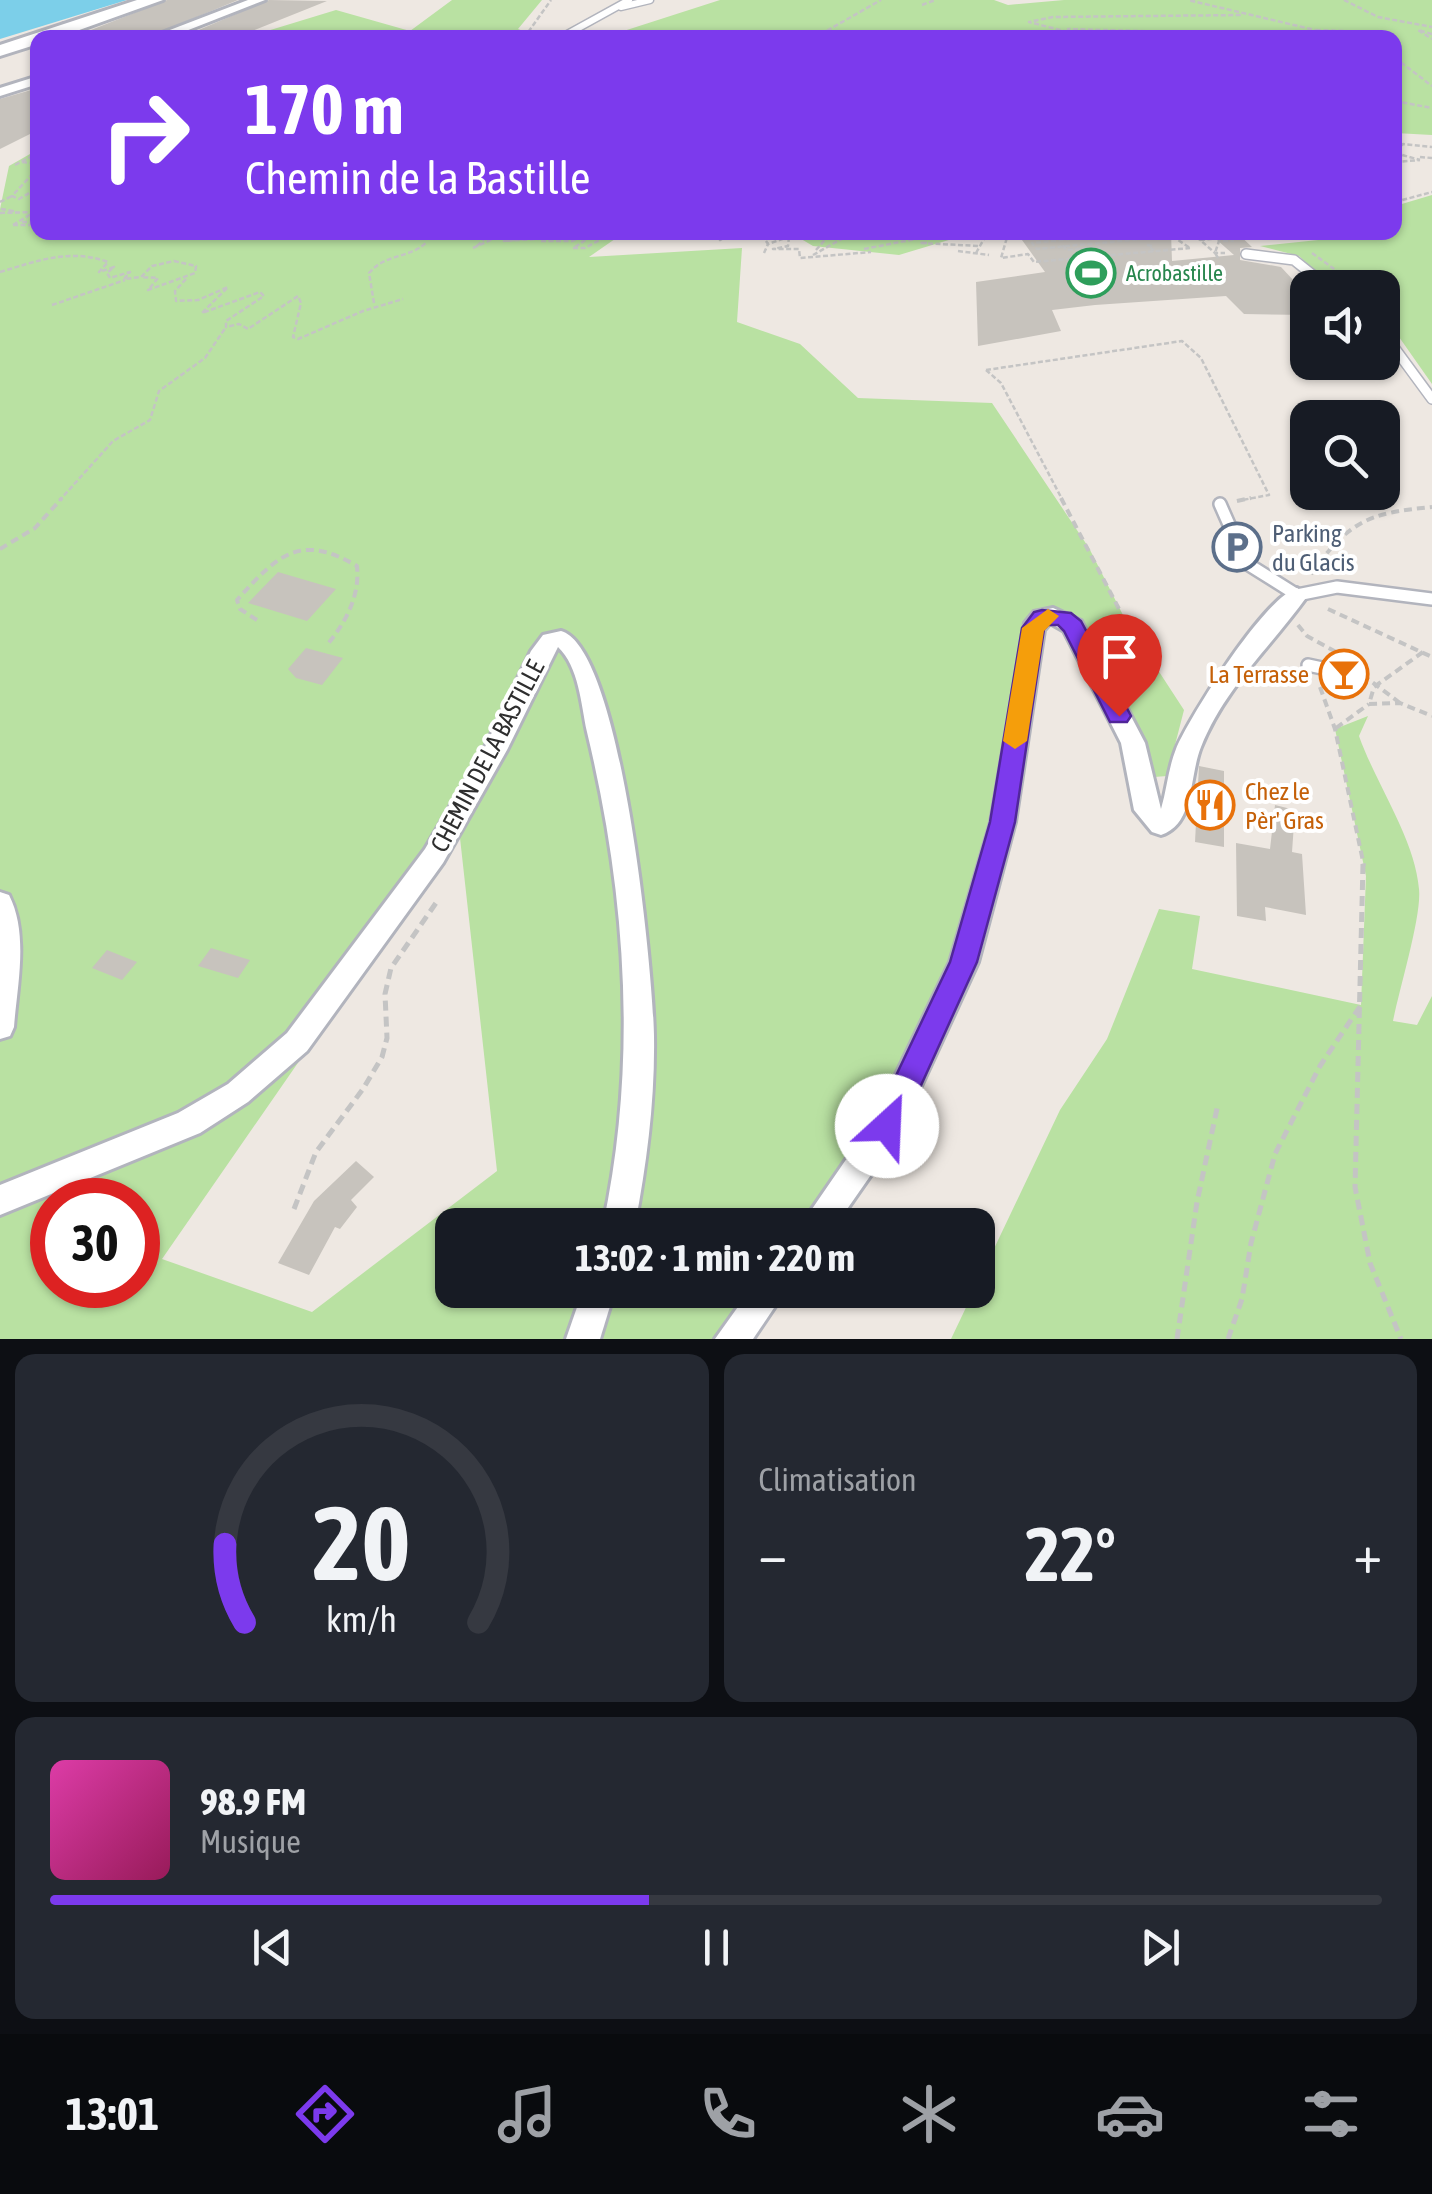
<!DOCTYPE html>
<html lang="fr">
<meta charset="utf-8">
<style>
:root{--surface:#171b24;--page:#242831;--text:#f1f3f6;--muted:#9ea1a6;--line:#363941;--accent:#7c3aed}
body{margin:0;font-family:"Asap Condensed",sans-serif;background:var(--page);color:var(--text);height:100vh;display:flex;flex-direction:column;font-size:38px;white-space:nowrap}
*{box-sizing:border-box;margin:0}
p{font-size:32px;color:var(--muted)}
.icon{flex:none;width:55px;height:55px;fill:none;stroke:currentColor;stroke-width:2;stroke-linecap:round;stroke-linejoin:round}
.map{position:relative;height:1339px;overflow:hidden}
.panel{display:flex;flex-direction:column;gap:15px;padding:15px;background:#0d0f14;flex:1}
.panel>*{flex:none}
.hud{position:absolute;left:30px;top:30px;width:1372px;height:210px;border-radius:20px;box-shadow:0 2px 8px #0004;background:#7c3aed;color:#fff;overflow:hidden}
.tools{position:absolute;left:1290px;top:270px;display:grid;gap:20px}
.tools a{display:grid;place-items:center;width:110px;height:110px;border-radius:20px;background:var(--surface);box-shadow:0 2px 8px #0004;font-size:50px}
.speed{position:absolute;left:30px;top:1178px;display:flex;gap:20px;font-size:50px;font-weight:700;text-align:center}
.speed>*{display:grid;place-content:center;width:130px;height:130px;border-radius:50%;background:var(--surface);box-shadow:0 2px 8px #0004;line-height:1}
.speed .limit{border:15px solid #d22;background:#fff;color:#111}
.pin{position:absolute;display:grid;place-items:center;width:85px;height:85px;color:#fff;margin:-102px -42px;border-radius:50% 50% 50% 0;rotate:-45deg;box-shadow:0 0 10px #0007}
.pin .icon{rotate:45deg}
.me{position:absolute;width:110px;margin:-55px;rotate:25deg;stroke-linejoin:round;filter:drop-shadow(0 0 8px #0008)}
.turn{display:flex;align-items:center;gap:35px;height:210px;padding:0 50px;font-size:45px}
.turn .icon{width:130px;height:130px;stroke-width:2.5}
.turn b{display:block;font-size:70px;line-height:85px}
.big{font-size:75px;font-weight:700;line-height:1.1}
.panel .widget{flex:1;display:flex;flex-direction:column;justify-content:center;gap:15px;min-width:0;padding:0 35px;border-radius:20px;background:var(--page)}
.panel .dial{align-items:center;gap:0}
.dial svg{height:260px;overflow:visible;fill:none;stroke:var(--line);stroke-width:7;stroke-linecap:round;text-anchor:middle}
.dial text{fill:var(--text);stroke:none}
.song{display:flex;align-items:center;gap:30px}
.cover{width:120px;height:120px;border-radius:15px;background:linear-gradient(135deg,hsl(320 70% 55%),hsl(330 70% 35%))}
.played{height:10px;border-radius:5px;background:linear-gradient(90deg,var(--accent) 45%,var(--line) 45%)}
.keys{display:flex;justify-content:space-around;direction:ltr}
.heat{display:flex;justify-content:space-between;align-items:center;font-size:55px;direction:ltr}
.panel .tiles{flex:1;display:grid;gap:15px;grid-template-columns:1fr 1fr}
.widget:last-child{grid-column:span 2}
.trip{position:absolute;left:435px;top:1208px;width:560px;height:100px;border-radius:20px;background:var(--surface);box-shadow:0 2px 8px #0004;font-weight:700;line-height:100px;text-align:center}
.tabs{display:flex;height:160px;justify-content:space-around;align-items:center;background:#090b0e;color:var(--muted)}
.tabs .icon{width:70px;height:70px}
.tabs .on{color:var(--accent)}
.tabs b{font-size:45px;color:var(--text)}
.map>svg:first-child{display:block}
.green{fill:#b9e1a2;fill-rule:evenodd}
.water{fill:#7ccfe9}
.building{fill:#c7c3bd}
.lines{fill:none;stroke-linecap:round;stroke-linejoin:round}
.lane-far2-casing{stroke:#b2b4bd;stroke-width:9}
.lane-far1-casing{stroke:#b2b4bd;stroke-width:12}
.lane-casing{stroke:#b2b4bd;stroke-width:16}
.street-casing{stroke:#b2b4bd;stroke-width:6}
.secondary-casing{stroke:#b2b4bd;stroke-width:6}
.path-far2{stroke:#c4c4c4;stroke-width:2.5;stroke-dasharray:5 2.5;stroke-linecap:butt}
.path-far1{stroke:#c4c4c4;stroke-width:4;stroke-dasharray:8 5;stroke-linecap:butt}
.path{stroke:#c4c4c4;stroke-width:5;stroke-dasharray:10 6;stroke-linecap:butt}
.lane-far2{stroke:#fff;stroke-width:6}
.lane-far1{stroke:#fff;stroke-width:9}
.lane{stroke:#fff;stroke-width:11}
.street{fill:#fff;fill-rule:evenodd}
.secondary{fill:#fff;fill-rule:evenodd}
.path-bridge{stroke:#c4c4c4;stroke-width:2.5;stroke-dasharray:5 2.5;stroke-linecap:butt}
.route{fill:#7c3aed;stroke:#51269a;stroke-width:2.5}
.slow{fill:#f59e0b}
.labels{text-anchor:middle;stroke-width:8;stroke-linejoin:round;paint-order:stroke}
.far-leisure-label{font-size:22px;fill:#27864d;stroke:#fff;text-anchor:start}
.service-label{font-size:25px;fill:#4e5e75;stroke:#fff;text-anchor:start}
.food-label{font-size:25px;fill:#c56008;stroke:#fff;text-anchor:end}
.street-label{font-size:25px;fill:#2e2e2e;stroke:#fff}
</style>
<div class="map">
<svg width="1432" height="1339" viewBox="0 0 1432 1339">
<rect width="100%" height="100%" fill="#eee8e2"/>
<g class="green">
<path d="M 452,0 L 542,0 L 518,29 L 538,37 L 247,37 L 336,10 L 410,31 Z"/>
<path d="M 720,0 L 994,0 L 1008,5 L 1064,0 L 1432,0 L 1432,135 L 1395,133 L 1395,38 L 605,37 Z"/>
<path d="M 37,150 L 38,232 L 625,232 L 589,257 L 742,248 L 737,322 L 800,344 L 858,398 L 992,403 L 1089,548 L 1126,621 L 1184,710 L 1167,776 L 1154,777 L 1073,626 L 1042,617 L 964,962 L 817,1225 L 452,1225 L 452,1290 L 770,1290 L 732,1339 L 0,1339 L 0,209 L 9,166 ZM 460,838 L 497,1171 L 312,1312 L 162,1259 L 311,1044 ZM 52,1200 L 138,1200 L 138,1285 L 52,1285 Z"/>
<path d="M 1432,195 L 1432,384 L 1392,327 L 1383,320 L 1382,288 L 1333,287 L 1299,256 L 1260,246 L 1395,232 L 1398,229 L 1395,206 Z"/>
<path d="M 791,233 L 791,232 L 972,233 L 899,255 L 813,246 Z"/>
<path d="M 1368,716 L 1359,736 C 1376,784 1415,839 1419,889 C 1422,915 1399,990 1393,1021 L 1417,1025 L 1432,996 L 1432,1339 L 951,1339 L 1060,1110 L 1107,1039 L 1159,909 L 1200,916 L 1192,969 L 1361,1005 L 1366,876 L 1335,729 Z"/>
</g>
<path class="water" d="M 0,0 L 127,0 L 0,39 Z"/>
<g class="building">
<path d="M 167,0 L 238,0 L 146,38 L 106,38 L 91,30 Z"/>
<path d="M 269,0 L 327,1 L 235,38 L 180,38 Z"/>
<path d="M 38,88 L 38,130 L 0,149 L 0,99 Z"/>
<path d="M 1078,232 L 1171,232 L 1172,261 L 1234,255 L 1208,232 L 1236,232 L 1252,247 L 1240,248 L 1240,260 L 1281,267 L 1308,296 L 1308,315 L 1244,314 L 1226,296 L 1095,305 L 1052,310 L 1061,331 L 978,346 L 976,282 L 1045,272 L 1022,240 Z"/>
<path d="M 278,572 L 336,589 L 307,621 L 248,603 Z"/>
<path d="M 306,648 L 343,658 L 322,685 L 296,678 L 288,669 Z"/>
<path d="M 1199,766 L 1224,771 L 1224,847 L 1195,842 Z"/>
<path d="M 1275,805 L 1295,810 L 1292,852 L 1302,854 L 1306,915 L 1265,907 L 1266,921 L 1237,916 L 1236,843 L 1270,849 Z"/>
<path d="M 211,948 L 250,960 L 238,978 L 198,966 Z"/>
<path d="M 107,950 L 137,962 L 122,980 L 92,968 Z"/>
<path d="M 356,1161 L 374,1177 L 351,1200 L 357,1207 L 340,1229 L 335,1227 L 309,1275 L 278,1263 L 314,1201 Z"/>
</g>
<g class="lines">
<g class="lane-far2-casing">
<g id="lane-far2">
<path d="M 621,7 L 650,0"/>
<path d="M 562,37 L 629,0"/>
</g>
</g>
<g class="lane-far1-casing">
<g id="lane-far1">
<path d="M 1246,254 L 1294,260 L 1329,288"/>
<path d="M 1382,331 L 1432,399"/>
</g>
</g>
<g class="lane-casing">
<g id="lane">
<path d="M 1220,504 L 1246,563 L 1297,595 L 1337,587 L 1432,599"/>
<path d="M 1308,665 L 1336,671"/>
</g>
</g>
<g class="street-casing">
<g id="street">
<path d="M 248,0 L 265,0 L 168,38 L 149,38 Z"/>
<path d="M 64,24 L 102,38 L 84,38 L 64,30 Z"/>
<path d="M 38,76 L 38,84 L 0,96 L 0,88 Z"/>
<path d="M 1297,588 L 1308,595 C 1271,647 1225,687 1201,747 C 1189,776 1195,824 1161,835 L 1152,832 L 1134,810 L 1121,743 L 1064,631 L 1050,623 L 1044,630 L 1015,822 L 978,962 L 898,1136 L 836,1225 L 801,1225 L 876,1116 L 950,962 L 991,822 L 1025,623 L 1034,612 L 1053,608 L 1081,621 L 1145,743 L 1161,809 C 1167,789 1168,769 1176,749 C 1190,716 1265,597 1297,588 Z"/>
<path d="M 561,631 C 622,648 653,972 654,1036 C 655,1100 647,1162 635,1225 L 603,1225 C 638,1061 626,894 587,732 C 581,704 579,667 558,647 L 507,750 L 443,863 L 307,1051 L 248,1102 L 200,1133 L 0,1215 L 0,1185 L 178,1113 L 228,1084 L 287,1033 L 425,849 L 484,749 L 531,651 L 543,635 Z"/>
<path d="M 0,892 L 9,895 C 29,934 17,986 14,1027 L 10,1036 L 0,1039 Z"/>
<path d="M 583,1290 L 615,1290 L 600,1339 L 566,1339 Z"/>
<path d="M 750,1290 L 786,1290 L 753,1339 L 715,1339 Z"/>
</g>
</g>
<g class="secondary-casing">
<path id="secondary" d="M 137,0 L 163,0 L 57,38 L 38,38 L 38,44 L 0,56 L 0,45 Z"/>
</g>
<g class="path-far2">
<path d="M 1344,0 L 1378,17 L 1432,27"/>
<path d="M 922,5 L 935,0"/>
<path d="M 1316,30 L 1346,31 L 1360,38"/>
<path d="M 1068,32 L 1029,22 L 1053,17 L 1242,15"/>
<path d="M 1432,34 L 1418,30 L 1432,39"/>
<path d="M 524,38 L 551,0"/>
<path d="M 814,38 L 881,0"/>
<path d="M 1107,38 L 1068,29 L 1318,36 L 1315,30 L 1188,0"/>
<path d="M 1395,58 L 1432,86"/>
<path d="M 1395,101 L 1432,108"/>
<path d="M 1395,151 L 1403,144 L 1432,147"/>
<path d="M 1395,153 L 1420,160"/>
<path d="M 1420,157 L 1432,158"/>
<path d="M 22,162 L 38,164"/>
<path d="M 1395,162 L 1420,160"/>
<path d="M 15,165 L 38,153"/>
<path d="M 38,168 L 12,196 L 19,199 L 38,188"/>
<path d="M 0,202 L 12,196"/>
<path d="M 1395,202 L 1432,192"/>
<path d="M 1,209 L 13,211 L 9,212"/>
<path d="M 0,213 L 35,212"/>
<path d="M 22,222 L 38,222"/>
<path d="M 13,225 L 31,214"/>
<path d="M 13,225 L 38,225"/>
<path d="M 608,232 L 618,232"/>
<path d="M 629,232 L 623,237 L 629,235"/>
<path d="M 723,232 L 725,237 L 720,240 L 743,232"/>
<path d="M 761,232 L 773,234"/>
<path d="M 784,232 L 789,237"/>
<path d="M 1138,232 L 1032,243 L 1037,249 L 1151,238 L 1146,232"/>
<path d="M 1166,232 L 1190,248"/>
<path d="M 1191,232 L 1215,253 L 1225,253"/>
<path d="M 642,233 L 661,233 L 646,238 L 687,237 L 695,232"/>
<path d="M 1154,233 L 1169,236"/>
<path d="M 1010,234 L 1030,232"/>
<path d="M 789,237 L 788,246 L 773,249 L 799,249 L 800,258 L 871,252"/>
<path d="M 523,239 L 504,241 L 552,238"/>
<path d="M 1200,240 L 1274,232"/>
<path d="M 541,241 L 572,241 L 591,232"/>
<path d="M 766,241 L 768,244 L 803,232"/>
<path d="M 927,243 L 920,243 L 980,246"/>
<path d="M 1063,245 L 1066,250 L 1099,247 L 1106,256"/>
<path d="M 477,246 L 492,232"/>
<path d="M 1152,246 L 1148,245 L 1154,251"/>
<path d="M 575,247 L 596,233"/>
<path d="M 473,248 L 495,238 L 508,238"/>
<path d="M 573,248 L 585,248 L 609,235"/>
<path d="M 864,249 L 952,232"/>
<path d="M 816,250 L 832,232"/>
<path d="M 958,251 L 989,255"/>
<path d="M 764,253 L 768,244"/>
<path d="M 976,253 L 984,239 L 1008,234 L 1001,258 L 1028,254 L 1034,262 L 1190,248"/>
<path d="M 1312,253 L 1337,271"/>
<path d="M 813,255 L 854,232"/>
<path d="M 1218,258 L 1215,253 L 1219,241 L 1234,241"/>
<path d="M 174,261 L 196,266 L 195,273 L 148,290 L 158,278 L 141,277 L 152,266 Z"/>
<path d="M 0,272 C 37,261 70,248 108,262 L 99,272 L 114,267 L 107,273 L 110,278 L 130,272 L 124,279 L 141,277"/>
<path d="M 1343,278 L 1352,288"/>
<path d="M 186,279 L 175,291 L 176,301 L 198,300 L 228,287 L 202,313 L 260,292 L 264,296 L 226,321 L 226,327 L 239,324 L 248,329 L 298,296 L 301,303 L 293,337 L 298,339 L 363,311 L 403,299"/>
<path d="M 374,303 L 369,273 C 386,253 409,259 427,242"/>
<path d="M 52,305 L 125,280"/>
<path d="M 986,370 L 1182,341 L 1201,358 L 1269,495 L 1237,501"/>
<path d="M 986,370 L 1001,383 L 1063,501"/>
<path d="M 59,501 L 113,441 L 150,420 L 159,391 L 205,358 L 226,327"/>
</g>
<g class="path-far1">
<path d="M 1061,498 L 1119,609"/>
<path d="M 1237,501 L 1251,498"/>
<path d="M 0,549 L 35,528 L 62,498"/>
<path d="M 1311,574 C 1349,521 1368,513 1432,507"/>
<path d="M 1328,609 L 1432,657"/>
<path d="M 257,620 L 240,609 L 237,600 C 277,556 299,532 357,566 C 360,596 346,622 327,645"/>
<path d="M 1298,625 L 1307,636 L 1338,653"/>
<path d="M 1423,652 L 1374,687 L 1369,704 L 1400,703 L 1432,716"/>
<path d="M 1352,667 L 1400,703"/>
<path d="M 1320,687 L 1335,729 L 1364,866"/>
<path d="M 1336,728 L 1369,704"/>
</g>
<g class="path">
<path d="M 1363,864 L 1355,1187 L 1370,1263 L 1401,1339"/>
<path d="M 294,1209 L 316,1152 L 363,1089 L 382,1057 L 387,1038 L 385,994 L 391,968 L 438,900"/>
<path d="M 1177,1339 L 1197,1202 L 1218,1104"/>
<path d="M 1228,1339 L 1242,1299 L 1251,1243 L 1275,1154 L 1320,1066 L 1361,1005"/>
</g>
<use href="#lane-far2" class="lane-far2"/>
<use href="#lane-far1" class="lane-far1"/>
<use href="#lane" class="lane"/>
<use href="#street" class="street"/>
<use href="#secondary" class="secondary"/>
<path class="path-bridge" d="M 1173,236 L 1194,232"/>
</g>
<path class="route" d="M 1042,610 L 1071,613 L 1081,621 L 1131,716 L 1127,722 L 1110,722 L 1064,631 L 1058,625 L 1048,625 L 1044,629 L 1015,822 L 977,962 L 898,1136 L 887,1140 L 876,1136 L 872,1126 L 950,962 L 990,822 L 1022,628 L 1034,612 Z"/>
<path class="slow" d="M 1048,609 L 1059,616 L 1044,631 L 1027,741 L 1015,749 L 1003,741 L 1022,628 Z"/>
<defs>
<g id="stadium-ring" transform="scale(2.5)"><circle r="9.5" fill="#fff" stroke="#2e9e5b" stroke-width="1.5"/><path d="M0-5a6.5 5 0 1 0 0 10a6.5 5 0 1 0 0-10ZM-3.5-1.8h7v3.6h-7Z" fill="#2e9e5b"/></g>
<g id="parking-ring" transform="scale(2.5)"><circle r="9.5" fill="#fff" stroke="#5c6f8a" stroke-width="1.5"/><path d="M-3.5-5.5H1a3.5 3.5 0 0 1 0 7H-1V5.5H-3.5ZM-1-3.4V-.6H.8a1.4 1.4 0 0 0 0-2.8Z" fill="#5c6f8a"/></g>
<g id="bar-ring" transform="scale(2.5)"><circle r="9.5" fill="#fff" stroke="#e8710a" stroke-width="1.5"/><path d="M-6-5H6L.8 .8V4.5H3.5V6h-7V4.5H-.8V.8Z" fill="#e8710a"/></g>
<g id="restaurant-ring" transform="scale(2.5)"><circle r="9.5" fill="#fff" stroke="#e8710a" stroke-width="1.5"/><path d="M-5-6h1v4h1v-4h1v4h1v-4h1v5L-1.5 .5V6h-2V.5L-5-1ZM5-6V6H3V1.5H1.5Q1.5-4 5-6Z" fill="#e8710a"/></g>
</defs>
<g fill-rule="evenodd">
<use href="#stadium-ring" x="1091" y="273"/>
<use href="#parking-ring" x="1237" y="547"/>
<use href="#bar-ring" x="1344" y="674"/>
<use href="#restaurant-ring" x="1210" y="805"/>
</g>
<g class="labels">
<g class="far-leisure-label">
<text x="1126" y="281">Acrobastille</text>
</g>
<g class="service-label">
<text x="1272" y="542">Parking<tspan x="1272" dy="29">du Glacis</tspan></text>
</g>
<g class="food-label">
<text x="1309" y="683">La Terrasse</text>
<text x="1245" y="800" text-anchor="start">Chez le<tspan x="1245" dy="29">Pèr' Gras</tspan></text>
</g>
<g class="street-label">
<text transform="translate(487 756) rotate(-62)" y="9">CHEMIN DE LA BASTILLE</text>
</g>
</g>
</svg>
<div class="tools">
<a><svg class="icon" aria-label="sound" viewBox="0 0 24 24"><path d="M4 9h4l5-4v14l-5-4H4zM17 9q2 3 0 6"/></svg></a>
<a><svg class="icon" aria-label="search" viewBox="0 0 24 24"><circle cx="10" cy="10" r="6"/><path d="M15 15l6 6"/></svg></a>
</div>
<div class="speed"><div class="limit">30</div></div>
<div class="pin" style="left:1119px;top:716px;background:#d93025"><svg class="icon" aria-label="arrive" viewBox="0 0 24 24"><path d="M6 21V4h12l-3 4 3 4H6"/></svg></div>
<svg class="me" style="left:887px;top:1126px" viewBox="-20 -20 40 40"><circle r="19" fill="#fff"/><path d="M0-13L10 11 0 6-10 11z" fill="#7c3aed"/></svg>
<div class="trip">13:02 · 1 min · 220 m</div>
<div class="hud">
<div class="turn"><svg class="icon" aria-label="right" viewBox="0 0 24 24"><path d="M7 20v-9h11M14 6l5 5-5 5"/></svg><div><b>170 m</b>Chemin de la Bastille</div></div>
</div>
</div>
<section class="panel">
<div class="tiles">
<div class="widget dial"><svg viewBox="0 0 100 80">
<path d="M14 69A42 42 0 1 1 86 69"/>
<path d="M14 69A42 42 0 0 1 8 45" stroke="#7c3aed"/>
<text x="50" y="56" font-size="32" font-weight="700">20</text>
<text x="50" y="72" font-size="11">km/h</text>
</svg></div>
<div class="widget"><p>Climatisation</p>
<div class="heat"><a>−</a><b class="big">22°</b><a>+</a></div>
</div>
<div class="widget">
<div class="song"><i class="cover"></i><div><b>98.9 FM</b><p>Musique</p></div></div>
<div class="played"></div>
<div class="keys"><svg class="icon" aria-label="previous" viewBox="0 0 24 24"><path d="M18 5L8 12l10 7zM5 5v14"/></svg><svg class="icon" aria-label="pause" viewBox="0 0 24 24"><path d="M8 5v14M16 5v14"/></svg><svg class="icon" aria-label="next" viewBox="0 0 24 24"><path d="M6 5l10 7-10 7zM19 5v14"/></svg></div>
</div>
</div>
</section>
<nav class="tabs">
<b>13:01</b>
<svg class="icon on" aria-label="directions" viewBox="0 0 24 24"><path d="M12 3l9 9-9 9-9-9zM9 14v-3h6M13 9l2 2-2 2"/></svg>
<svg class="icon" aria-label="music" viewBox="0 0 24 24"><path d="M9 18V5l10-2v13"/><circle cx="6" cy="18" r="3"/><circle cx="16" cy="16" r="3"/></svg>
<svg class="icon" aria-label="phone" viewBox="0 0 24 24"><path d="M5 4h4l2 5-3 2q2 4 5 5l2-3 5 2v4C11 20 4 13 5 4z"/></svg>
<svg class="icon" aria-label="climate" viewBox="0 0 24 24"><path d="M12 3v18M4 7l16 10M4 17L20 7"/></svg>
<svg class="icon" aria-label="car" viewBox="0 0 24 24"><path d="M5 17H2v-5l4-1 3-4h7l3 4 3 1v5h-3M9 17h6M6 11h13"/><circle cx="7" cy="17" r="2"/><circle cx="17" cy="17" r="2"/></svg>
<svg class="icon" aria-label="filters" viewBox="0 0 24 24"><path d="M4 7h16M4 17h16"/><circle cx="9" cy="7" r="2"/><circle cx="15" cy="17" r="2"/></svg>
</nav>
